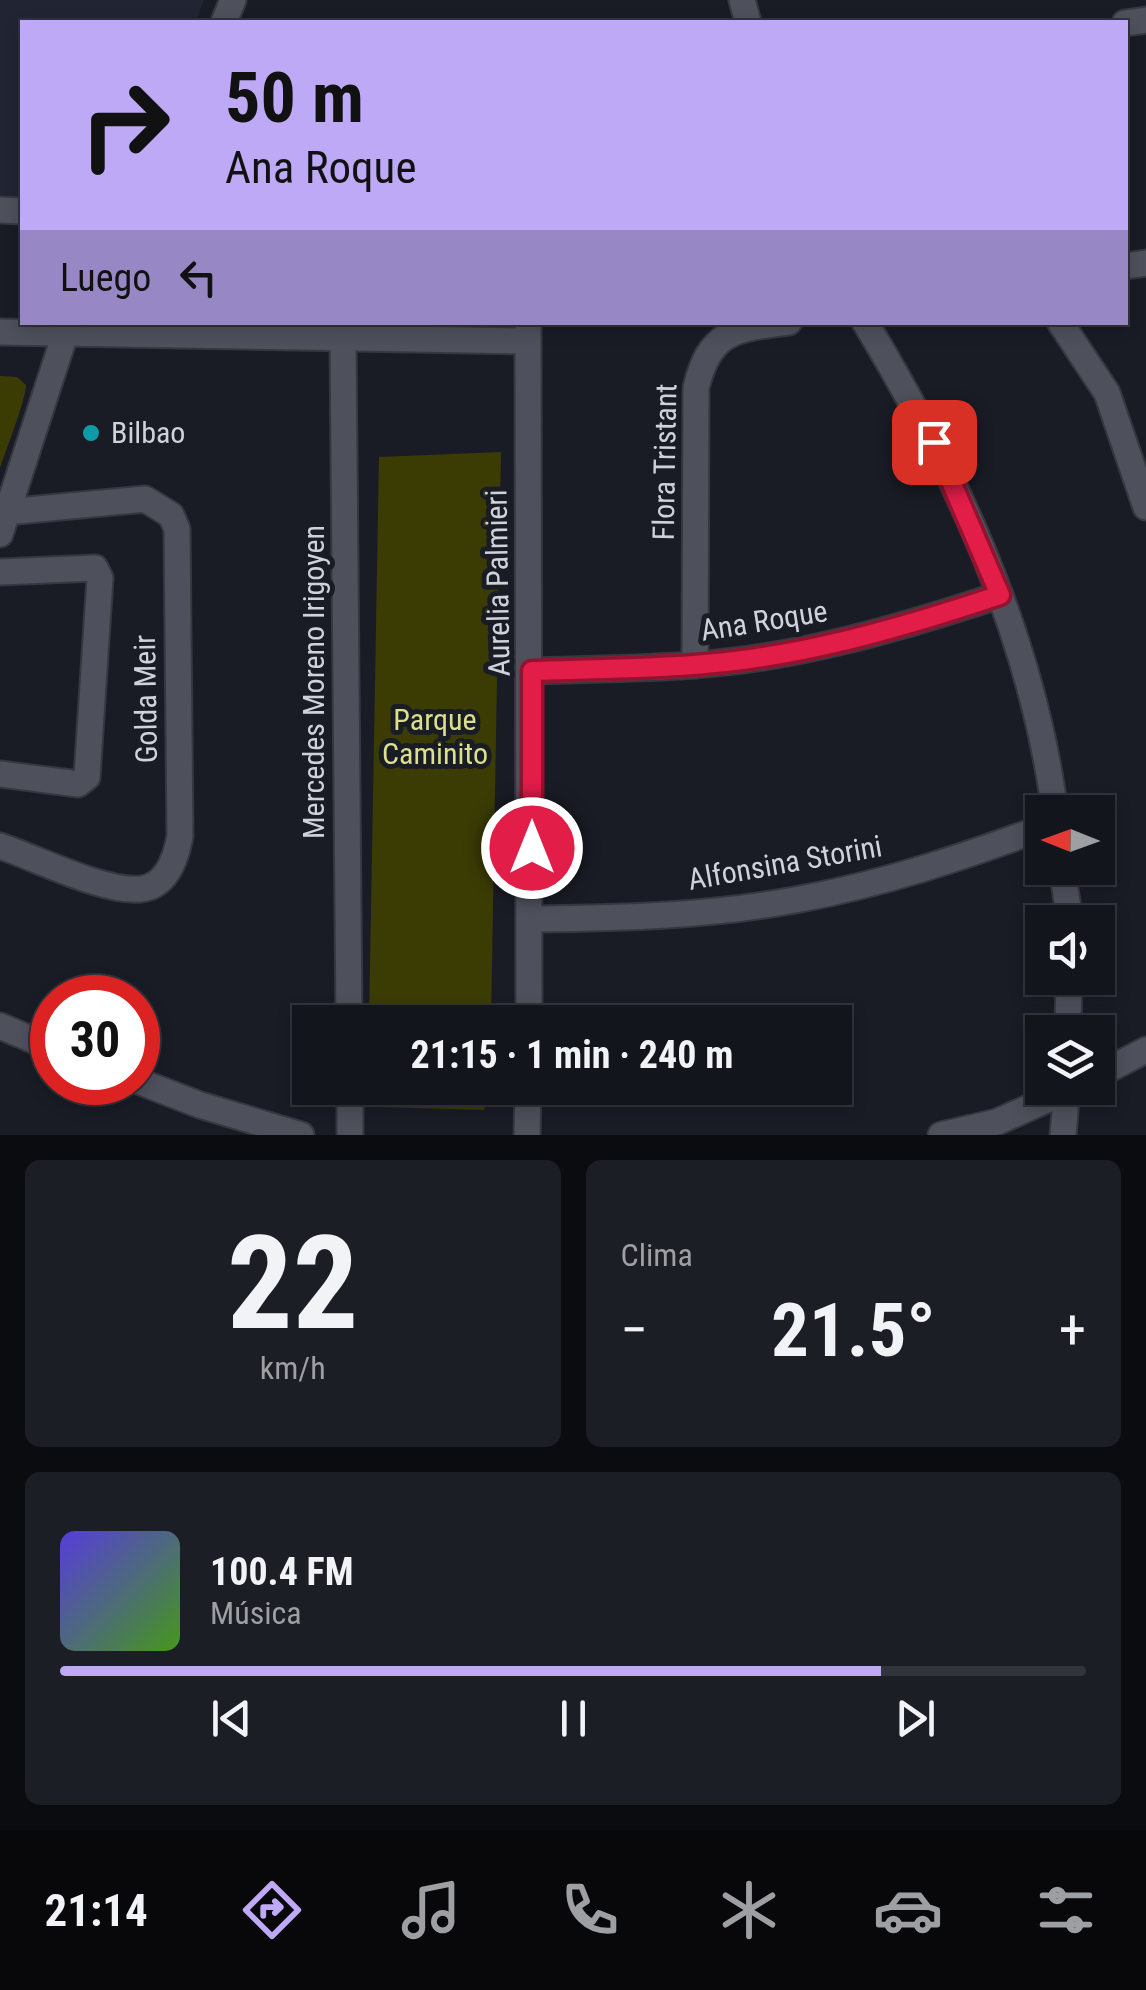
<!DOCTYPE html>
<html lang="es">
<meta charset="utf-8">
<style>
:root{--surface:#13151c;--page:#1c1e25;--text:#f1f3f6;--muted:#9d9fa3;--line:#32343b;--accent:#bda9f5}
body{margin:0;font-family:"Roboto Condensed",sans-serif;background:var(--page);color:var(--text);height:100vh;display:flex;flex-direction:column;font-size:38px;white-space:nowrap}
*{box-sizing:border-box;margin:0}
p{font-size:32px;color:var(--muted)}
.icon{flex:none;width:55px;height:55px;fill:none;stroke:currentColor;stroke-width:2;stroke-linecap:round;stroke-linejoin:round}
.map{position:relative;height:1135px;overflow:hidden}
.side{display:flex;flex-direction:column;gap:25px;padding:25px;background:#0a0c0f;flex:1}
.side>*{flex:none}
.banner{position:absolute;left:20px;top:20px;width:1108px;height:305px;border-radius:0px;box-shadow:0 5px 15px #0003,0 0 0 2px var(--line);background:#bda9f5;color:#111;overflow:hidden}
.needle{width:65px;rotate:271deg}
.tools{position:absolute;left:1025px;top:795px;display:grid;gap:20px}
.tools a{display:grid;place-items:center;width:90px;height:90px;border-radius:0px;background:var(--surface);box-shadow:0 5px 15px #0003,0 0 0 2px var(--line);font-size:50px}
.speed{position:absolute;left:30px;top:975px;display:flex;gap:20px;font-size:50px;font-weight:700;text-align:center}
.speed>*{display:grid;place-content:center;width:130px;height:130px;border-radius:50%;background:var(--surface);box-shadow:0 5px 15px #0003,0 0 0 2px var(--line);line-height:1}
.speed .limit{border:15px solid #d22;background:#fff;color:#111}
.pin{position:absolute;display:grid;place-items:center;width:85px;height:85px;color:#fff;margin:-42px;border-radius:20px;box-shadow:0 5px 15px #0006}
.me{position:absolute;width:110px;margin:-55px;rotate:0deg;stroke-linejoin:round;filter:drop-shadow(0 0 8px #0008)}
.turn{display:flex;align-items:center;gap:35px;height:210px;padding:0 40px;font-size:45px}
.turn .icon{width:130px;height:130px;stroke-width:2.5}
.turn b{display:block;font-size:70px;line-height:85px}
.then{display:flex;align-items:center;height:95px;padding:0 40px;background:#0003;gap:20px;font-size:38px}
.big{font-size:75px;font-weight:700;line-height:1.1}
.side .card{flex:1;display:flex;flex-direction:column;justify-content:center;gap:15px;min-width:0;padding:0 35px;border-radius:15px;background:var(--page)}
.side .dial{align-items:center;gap:0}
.dial b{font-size:130px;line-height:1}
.song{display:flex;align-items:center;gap:30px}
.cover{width:120px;height:120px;border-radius:15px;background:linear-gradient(135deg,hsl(250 70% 55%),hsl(100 70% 35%))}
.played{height:10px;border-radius:5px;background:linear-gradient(90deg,var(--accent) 80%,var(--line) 80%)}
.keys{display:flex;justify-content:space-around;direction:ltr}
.heat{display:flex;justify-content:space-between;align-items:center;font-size:55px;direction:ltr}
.side .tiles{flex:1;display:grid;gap:25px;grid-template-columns:1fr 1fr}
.card:last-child{grid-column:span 2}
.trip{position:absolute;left:292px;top:1005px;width:560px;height:100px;border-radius:0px;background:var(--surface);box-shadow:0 5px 15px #0003,0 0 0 2px var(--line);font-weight:700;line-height:100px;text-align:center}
.tab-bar{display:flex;height:160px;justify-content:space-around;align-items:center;background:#08080b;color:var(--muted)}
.tab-bar .icon{width:70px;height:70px}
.tab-bar .on{color:var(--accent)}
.tab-bar b{font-size:45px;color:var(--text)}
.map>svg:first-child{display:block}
.built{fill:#212533}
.green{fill:#3b3c04}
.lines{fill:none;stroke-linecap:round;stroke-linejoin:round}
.minor-casing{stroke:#36383f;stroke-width:29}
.minor{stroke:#4e515c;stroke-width:25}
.route-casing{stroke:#92132f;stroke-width:25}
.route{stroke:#e11d48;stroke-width:18}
.culture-dot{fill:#0f9aa8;stroke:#191c25;stroke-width:4}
.labels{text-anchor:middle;stroke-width:10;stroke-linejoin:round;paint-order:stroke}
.poi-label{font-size:30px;fill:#d0d2d9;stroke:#191c25;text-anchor:start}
.street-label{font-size:30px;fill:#d0d2d9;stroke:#191c25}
.park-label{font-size:30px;fill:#dcdf8c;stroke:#191c25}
</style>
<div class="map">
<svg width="1146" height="1135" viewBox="0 0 1146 1135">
<rect width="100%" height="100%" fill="#191c25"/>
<path class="built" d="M 0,0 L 204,0 L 195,22 L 22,22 L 22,201 L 0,195 Z"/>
<g class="green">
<path d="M 0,376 L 17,377 L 26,385 C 26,399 6,450 0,468 Z"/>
<path d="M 501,452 L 491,1022 L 369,1022 L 379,457 Z"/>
<path d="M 368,1088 L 490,1088 L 484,1110 L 381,1107 Z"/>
</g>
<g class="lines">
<g class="minor-casing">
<g id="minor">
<path d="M 742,0 L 748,22"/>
<path d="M 224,22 L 233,0"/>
<path d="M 1125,23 L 1146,20"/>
<path d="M 0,210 L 22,211"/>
<path d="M 1125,266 L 1146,263"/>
<path d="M 528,322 L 529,1022"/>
<path d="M 865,322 C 956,473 1032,636 1055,812"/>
<path d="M 1060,322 L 1107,393 L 1146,507"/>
<path d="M 0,332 L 527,341"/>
<path d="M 343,341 L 349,1022"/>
<path d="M 0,534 L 69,322"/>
<path d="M 0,572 L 95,568 L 100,578 L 87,777 L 78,784 L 0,774"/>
<path d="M 695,665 L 696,388 C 710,329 736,329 789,322"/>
<path d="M 532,671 C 585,669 640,669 693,665 C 798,658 900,628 1000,595"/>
<path d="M 0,846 C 36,858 105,893 141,889 C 167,886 176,858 180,836 L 177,529 L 171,515 L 145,499 L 6,512"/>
<path d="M 1062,868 L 1070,922"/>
<path d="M 532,919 C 622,918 711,916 800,899 C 883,884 963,857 1042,828"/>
<path d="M 0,1026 L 52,1048"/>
<path d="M 1068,1032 L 1069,978"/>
<path d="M 1098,1075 L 1146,1050"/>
<path d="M 138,1081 L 200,1105 L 301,1135"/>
<path d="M 350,1088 L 350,1135"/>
<path d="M 527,1135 L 528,1088"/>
<path d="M 941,1135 L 997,1122 L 1073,1088"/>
<path d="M 1063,1135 L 1067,1088"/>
</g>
</g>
<use href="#minor" class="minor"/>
</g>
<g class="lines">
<g class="route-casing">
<path id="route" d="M 532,848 L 532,671 C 585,669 640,669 693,665 C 798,658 901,628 1000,595 L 934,442"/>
</g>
<use href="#route" class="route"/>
</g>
<circle class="culture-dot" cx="91" cy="433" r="10"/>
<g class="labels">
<g class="poi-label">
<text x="111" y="443">Bilbao</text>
</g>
<g class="street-label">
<text transform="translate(665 462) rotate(-89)" y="10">Flora Tristant</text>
<text transform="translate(498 583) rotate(-91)" y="10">Aurelia Palmieri</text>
<text transform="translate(764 621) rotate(-9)" y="10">Ana Roque</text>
<text transform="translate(314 682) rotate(-90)" y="10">Mercedes Moreno Irigoyen</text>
<text transform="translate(146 699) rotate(-91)" y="10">Golda Meir</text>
<text transform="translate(785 863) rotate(-10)" y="10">Alfonsina Storini</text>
</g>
<g class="park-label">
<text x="435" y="730">Parque<tspan x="435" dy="34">Caminito</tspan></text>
</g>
</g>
</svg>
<div class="tools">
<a><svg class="needle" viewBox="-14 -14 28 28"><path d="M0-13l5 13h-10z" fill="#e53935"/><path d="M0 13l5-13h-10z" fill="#9d9fa3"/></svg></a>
<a><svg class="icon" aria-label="sound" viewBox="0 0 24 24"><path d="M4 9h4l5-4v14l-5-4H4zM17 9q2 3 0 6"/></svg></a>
<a><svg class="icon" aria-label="layers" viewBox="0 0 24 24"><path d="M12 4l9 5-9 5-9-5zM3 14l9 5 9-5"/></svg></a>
</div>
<div class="speed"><div class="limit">30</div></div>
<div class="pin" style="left:934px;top:442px;background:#d93025"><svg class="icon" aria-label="arrive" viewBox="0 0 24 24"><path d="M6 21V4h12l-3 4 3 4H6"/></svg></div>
<svg class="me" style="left:532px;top:848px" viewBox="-20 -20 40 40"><circle r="17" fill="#e11d48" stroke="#fff" stroke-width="3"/><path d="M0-11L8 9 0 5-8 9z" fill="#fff"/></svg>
<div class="trip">21:15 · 1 min · 240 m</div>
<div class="banner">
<div class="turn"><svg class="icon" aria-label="right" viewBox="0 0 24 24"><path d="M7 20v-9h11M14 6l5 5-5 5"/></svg><div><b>50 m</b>Ana Roque</div></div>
<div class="then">Luego<svg class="icon" aria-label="left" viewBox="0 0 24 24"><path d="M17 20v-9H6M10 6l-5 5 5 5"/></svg></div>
</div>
</div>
<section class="side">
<div class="tiles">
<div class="card dial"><b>22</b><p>km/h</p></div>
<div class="card"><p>Clima</p>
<div class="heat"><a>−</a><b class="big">21.5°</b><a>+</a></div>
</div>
<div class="card">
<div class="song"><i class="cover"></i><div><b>100.4 FM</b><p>Música</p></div></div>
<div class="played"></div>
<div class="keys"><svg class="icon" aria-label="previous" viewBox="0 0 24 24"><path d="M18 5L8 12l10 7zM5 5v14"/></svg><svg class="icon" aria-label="pause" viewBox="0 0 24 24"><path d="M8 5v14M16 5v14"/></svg><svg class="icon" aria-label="next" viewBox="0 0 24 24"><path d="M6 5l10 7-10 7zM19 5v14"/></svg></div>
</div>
</div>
</section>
<nav class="tab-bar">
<b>21:14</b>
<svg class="icon on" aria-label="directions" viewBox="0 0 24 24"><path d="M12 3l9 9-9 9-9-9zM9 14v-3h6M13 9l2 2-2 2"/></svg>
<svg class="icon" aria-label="music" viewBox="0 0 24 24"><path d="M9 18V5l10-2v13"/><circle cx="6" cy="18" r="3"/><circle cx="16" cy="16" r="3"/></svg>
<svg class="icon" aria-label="phone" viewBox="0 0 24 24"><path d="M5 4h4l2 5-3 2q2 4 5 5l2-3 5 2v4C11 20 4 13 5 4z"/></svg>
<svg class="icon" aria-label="climate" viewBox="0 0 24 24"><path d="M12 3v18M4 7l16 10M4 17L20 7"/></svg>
<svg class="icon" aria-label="car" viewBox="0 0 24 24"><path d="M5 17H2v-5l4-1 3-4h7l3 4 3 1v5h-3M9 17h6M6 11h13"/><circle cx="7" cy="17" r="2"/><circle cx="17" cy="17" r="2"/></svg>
<svg class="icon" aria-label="filters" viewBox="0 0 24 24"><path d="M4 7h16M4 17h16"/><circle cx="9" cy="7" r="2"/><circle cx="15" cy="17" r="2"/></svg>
</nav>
